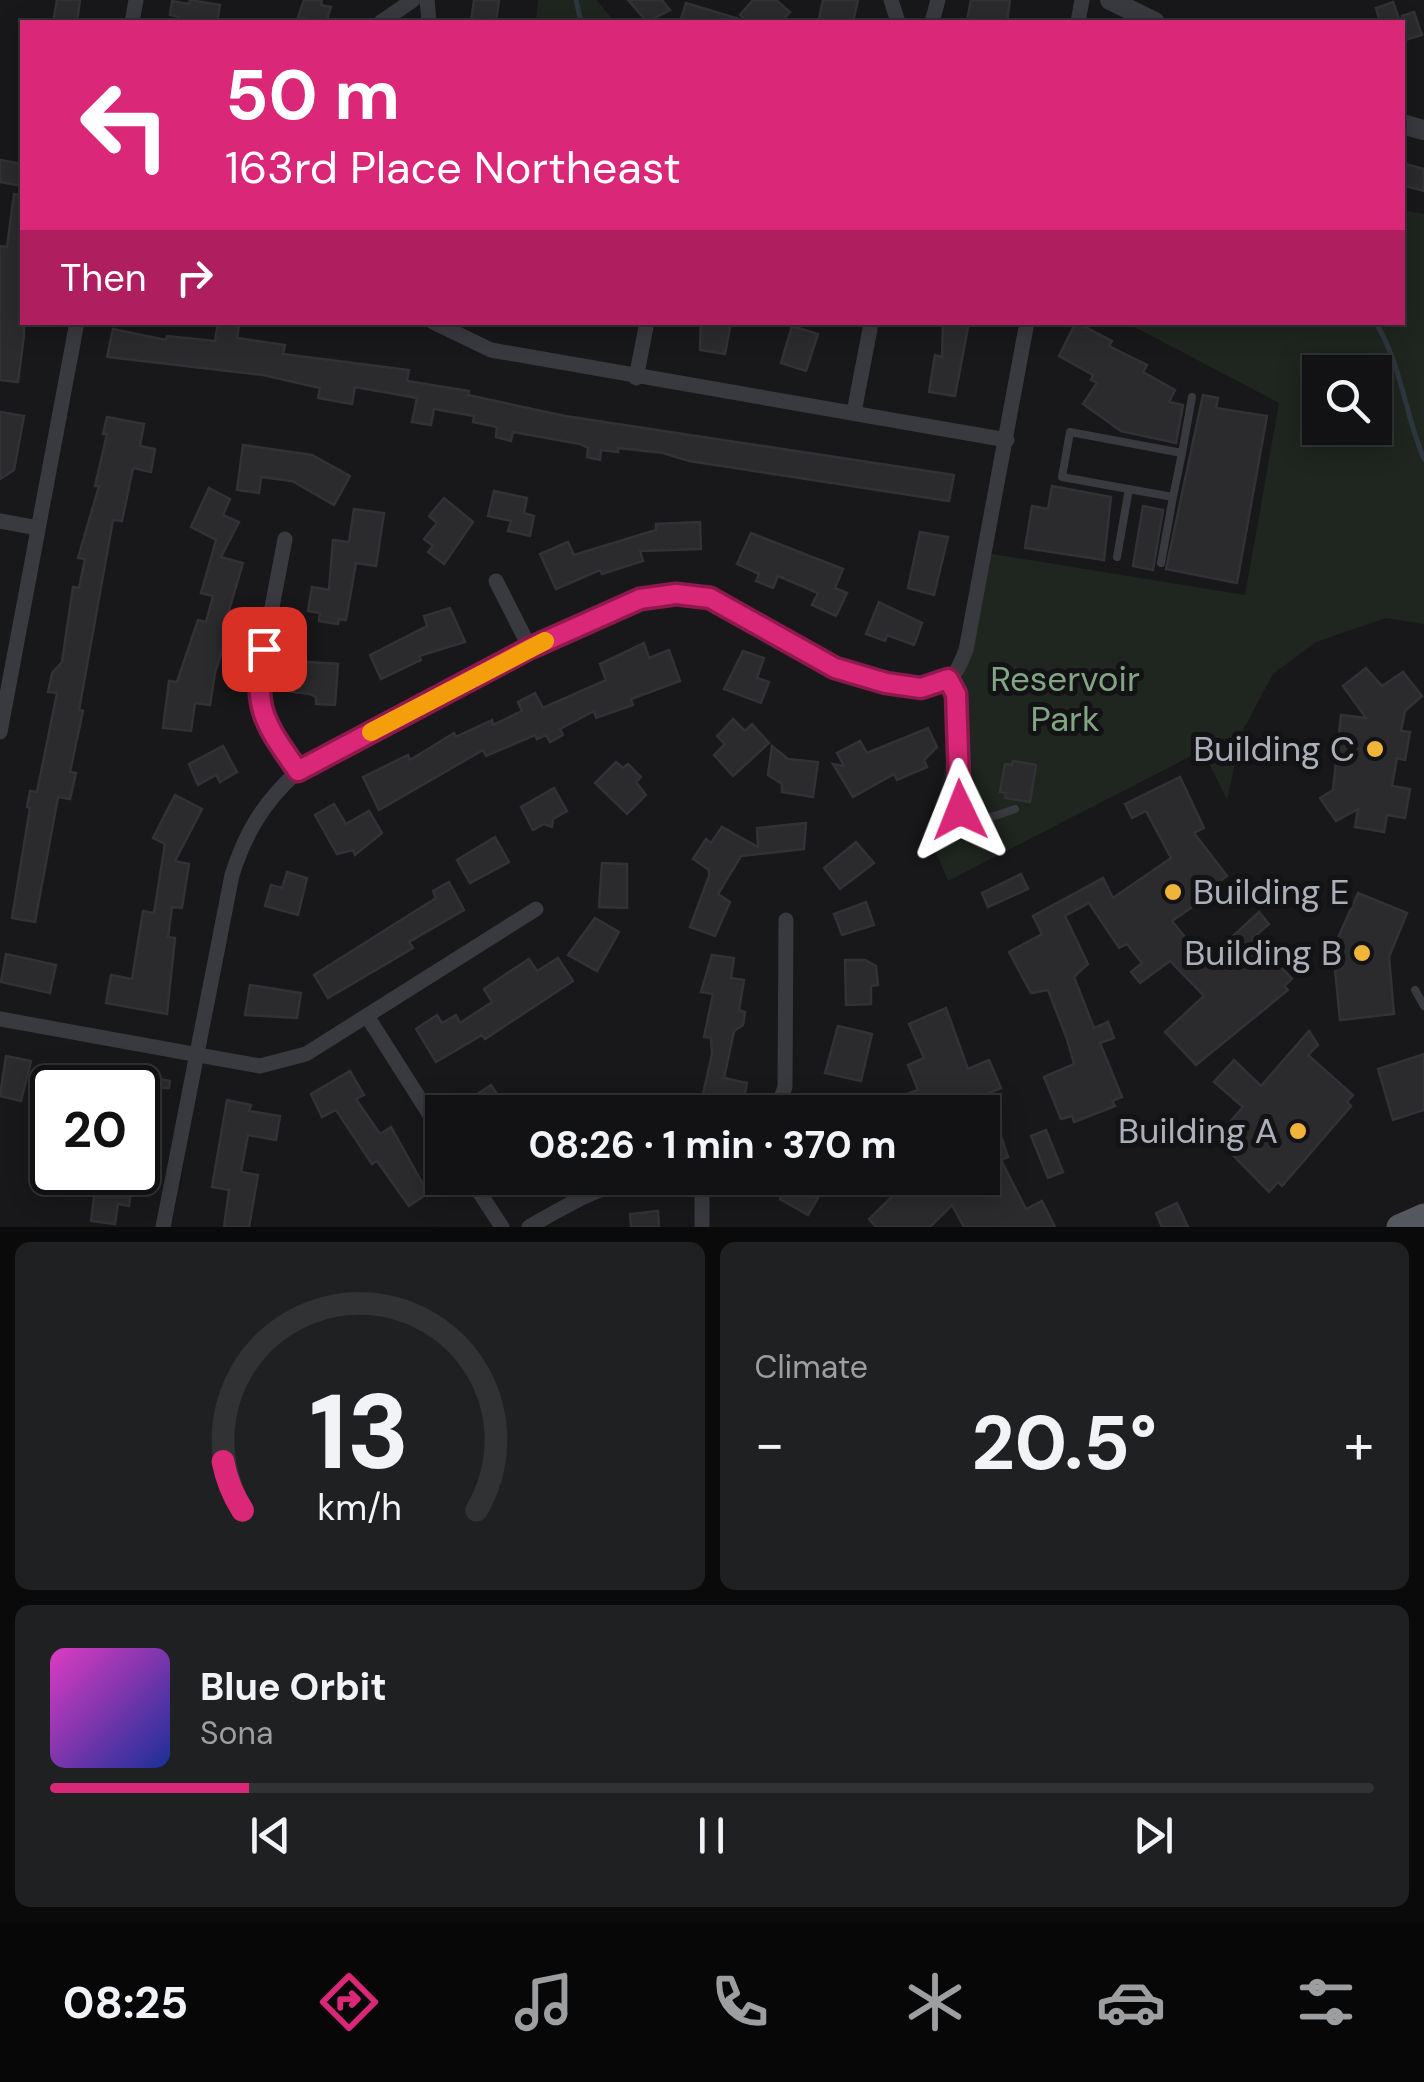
<!DOCTYPE html>
<meta charset="utf-8">
<style>
:root{--surface:#121214;--page:#1f2022;--text:#f1f3f6;--muted:#9c9ea0;--line:#313234;--accent:#db2777}
body{margin:0;font-family:"DM Sans",sans-serif;background:var(--page);color:var(--text);height:100vh;display:flex;flex-direction:column;font-size:38px;white-space:nowrap}
*{box-sizing:border-box;margin:0}
p{font-size:32px;color:var(--muted)}
.icon{flex:none;width:55px;height:55px;fill:none;stroke:currentColor;stroke-width:2;stroke-linecap:round;stroke-linejoin:round}
.map{position:relative;height:1227px;overflow:hidden}
.side{display:flex;flex-direction:column;gap:15px;padding:15px;background:#0a0a0b;flex:1}
.side>*{flex:none}
.banner{position:absolute;left:20px;top:20px;width:1385px;height:305px;border-radius:0px;box-shadow:0 5px 25px #0003,0 0 0 2px var(--line);background:#db2777;color:#fff;overflow:hidden}
.tools{position:absolute;left:1302px;top:355px;display:grid;gap:20px}
.tools a{display:grid;place-items:center;width:90px;height:90px;border-radius:0px;background:var(--surface);box-shadow:0 5px 25px #0003,0 0 0 2px var(--line);font-size:50px}
.speed{position:absolute;left:30px;top:1065px;display:flex;gap:20px;font-size:50px;font-weight:700;text-align:center}
.speed>*{display:grid;place-content:center;width:130px;height:130px;border-radius:50%;background:var(--surface);box-shadow:0 5px 25px #0003,0 0 0 2px var(--line);line-height:1}
.speed .limit{border:5px solid #111;border-radius:15px;background:#fff;color:#111}
.pin{position:absolute;display:grid;place-items:center;width:85px;height:85px;color:#fff;margin:-42px;border-radius:20px;box-shadow:0 5px 15px #0006}
.me{position:absolute;width:110px;margin:-55px;rotate:358deg;stroke-linejoin:round;filter:drop-shadow(0 0 8px #0008)}
.turn{display:flex;align-items:center;gap:35px;height:210px;padding:0 40px;font-size:45px}
.turn .icon{width:130px;height:130px;stroke-width:2.5}
.turn b{display:block;font-size:70px;line-height:85px}
.then{display:flex;align-items:center;height:95px;padding:0 40px;background:#0003;gap:20px;font-size:38px}
.big{font-size:75px;font-weight:700;line-height:1.1}
.side .widget{flex:1;display:flex;flex-direction:column;justify-content:center;gap:15px;min-width:0;padding:0 35px;border-radius:15px;background:var(--page)}
.side .dial{align-items:center;gap:0}
.dial svg{height:260px;overflow:visible;fill:none;stroke:var(--line);stroke-width:7;stroke-linecap:round;text-anchor:middle}
.dial text{fill:var(--text);stroke:none}
.song{display:flex;align-items:center;gap:30px}
.cover{width:120px;height:120px;border-radius:15px;background:linear-gradient(135deg,hsl(310 70% 55%),hsl(230 70% 35%))}
.played{height:10px;border-radius:5px;background:linear-gradient(90deg,var(--accent) 15%,var(--line) 15%)}
.keys{display:flex;justify-content:space-around;direction:ltr}
.heat{display:flex;justify-content:space-between;align-items:center;font-size:55px;direction:ltr}
.side .tiles{flex:1;display:grid;gap:15px;grid-template-columns:1fr 1fr}
.widget:last-child{grid-column:span 2}
.trip{position:absolute;left:425px;top:1095px;width:575px;height:100px;border-radius:0px;background:var(--surface);box-shadow:0 5px 25px #0003,0 0 0 2px var(--line);font-weight:700;line-height:100px;text-align:center}
.tab-bar{display:flex;height:160px;justify-content:space-around;align-items:center;background:#070708;color:var(--muted)}
.tab-bar .icon{width:70px;height:70px}
.tab-bar .on{color:var(--accent)}
.tab-bar b{font-size:45px;color:var(--text)}
.map>svg:first-child{display:block}
.green{fill:#1e261f;fill-rule:evenodd}
.lines{fill:none;stroke-linecap:round;stroke-linejoin:round}
.stream{stroke:#2e373f;stroke-width:5}
.building{fill:#2b2b2e;stroke:#323236;stroke-width:2.5}
.service{stroke:#393a3f;stroke-width:8}
.minor{stroke:#393a3f;stroke-width:15}
.tertiary{stroke:#393a3f;stroke-width:20}
.primary{stroke:#55575e;stroke-width:25}
.route-casing{stroke:#8e194d;stroke-width:25}
.route{stroke:#db2777;stroke-width:18}
.slow{stroke:#f59e0b;stroke-width:18}
.poi-dot{fill:#f0b43a;stroke:#131315;stroke-width:4}
.labels{text-anchor:middle;stroke-width:10;stroke-linejoin:round;paint-order:stroke}
.park-label{font-size:35px;fill:#82a584;stroke:#131315}
.poi-label{font-size:35px;fill:#abafba;stroke:#131315;text-anchor:end}
</style>
<div class="map">
<svg width="1424" height="1227" viewBox="0 0 1424 1227">
<rect width="100%" height="100%" fill="#18181a"/>
<g class="green">
<path d="M 538,0 L 596,0 L 615,22 L 536,22 Z"/>
<path d="M 1403,210 L 1424,214 L 1424,624 L 1386,618 L 1316,642 L 1273,674 L 1242,732 L 1227,800 L 1203,750 L 948,881 L 931,840 L 986,553 L 1245,595 L 1279,403 L 1127,323 L 1402,322 ZM 1320,372 L 1375,372 L 1375,428 L 1320,428 Z"/>
</g>
<g class="lines">
<g class="stream">
<path d="M 576,0 L 581,22"/>
<path d="M 1375,322 C 1401,362 1405,415 1424,459"/>
</g>
</g>
<g class="building">
<path d="M 57,0 L 80,0 L 77,22 L 53,22 Z"/>
<path d="M 190,0 L 220,5 L 217,22 L 178,22 L 179,17 L 170,15 L 172,1 L 189,4 Z"/>
<path d="M 304,0 L 322,0 L 321,5 L 331,7 L 326,22 L 298,17 Z"/>
<path d="M 474,0 L 499,0 L 496,22 L 471,22 Z"/>
<path d="M 628,0 L 662,0 L 670,10 L 647,22 Z"/>
<path d="M 753,0 L 776,0 L 790,12 L 781,22 L 748,22 L 740,15 Z"/>
<path d="M 823,0 L 858,0 L 853,22 L 819,19 Z"/>
<path d="M 971,0 L 1010,0 L 1007,22 L 967,20 Z"/>
<path d="M 1393,2 L 1400,22 L 1380,22 L 1376,8 Z"/>
<path d="M 686,3 L 739,19 L 739,22 L 680,22 Z"/>
<path d="M 1414,12 L 1422,35 L 1402,41 L 1402,16 Z"/>
<path d="M 0,160 L 22,164 L 22,186 L 0,182 Z"/>
<path d="M 1402,163 L 1424,169 L 1424,191 L 1402,185 Z"/>
<path d="M 14,194 L 22,195 L 24,335 L 18,382 L 0,380 L 0,246 L 7,247 Z"/>
<path d="M 701,322 L 731,322 L 725,354 L 700,350 Z"/>
<path d="M 943,322 L 969,322 L 955,396 L 929,392 L 935,355 L 942,357 Z"/>
<path d="M 1076,322 L 1112,341 L 1109,346 L 1147,365 L 1143,372 L 1175,390 L 1169,402 L 1183,405 L 1176,443 L 1121,431 L 1083,404 L 1097,383 L 1091,380 L 1093,375 L 1059,356 Z"/>
<path d="M 218,323 L 239,326 L 237,338 L 285,345 L 283,354 L 409,370 L 407,381 L 469,391 L 468,395 L 565,416 L 954,475 L 949,501 L 689,461 L 663,453 L 618,448 L 618,452 L 601,450 L 600,460 L 587,457 L 588,448 L 580,444 L 513,432 L 511,441 L 496,437 L 497,427 L 473,422 L 474,416 L 434,409 L 431,425 L 412,422 L 417,398 L 355,387 L 352,404 L 318,398 L 320,388 L 263,375 L 107,357 L 113,329 L 166,340 L 167,336 L 215,341 Z"/>
<path d="M 792,326 L 818,334 L 806,371 L 781,363 Z"/>
<path d="M 1203,395 L 1218,398 L 1216,408 L 1267,416 L 1237,583 L 1166,569 Z"/>
<path d="M 0,412 L 24,416 L 14,470 L 0,479 Z"/>
<path d="M 107,417 L 144,424 L 140,446 L 155,449 L 151,472 L 133,468 L 122,521 L 113,520 L 79,710 L 83,711 L 70,772 L 76,773 L 70,799 L 58,797 L 35,922 L 12,918 L 30,808 L 27,807 L 30,791 L 37,792 L 57,693 L 48,692 L 52,673 L 62,662 L 73,587 L 79,588 L 85,559 L 78,558 L 99,486 L 95,486 L 107,434 L 103,434 Z"/>
<path d="M 243,445 L 312,455 L 350,476 L 334,505 L 292,481 L 261,477 L 259,493 L 237,490 Z"/>
<path d="M 1052,486 L 1111,497 L 1104,560 L 1025,548 L 1032,506 L 1048,509 Z"/>
<path d="M 209,488 L 230,499 L 223,515 L 239,522 L 221,557 L 243,563 L 227,617 L 232,619 L 215,673 L 210,705 L 195,703 L 191,731 L 163,728 L 169,681 L 177,682 L 198,620 L 206,622 L 213,596 L 201,593 L 216,540 L 191,527 Z"/>
<path d="M 494,491 L 527,498 L 524,513 L 534,516 L 530,536 L 508,531 L 511,521 L 488,516 Z"/>
<path d="M 444,498 L 473,522 L 444,564 L 428,552 L 433,546 L 424,539 L 437,523 L 429,516 Z"/>
<path d="M 1143,506 L 1163,510 L 1153,570 L 1133,566 Z"/>
<path d="M 354,509 L 384,513 L 376,566 L 356,563 L 346,620 L 339,619 L 338,624 L 319,621 L 320,613 L 308,611 L 312,587 L 329,590 L 333,540 L 349,542 Z"/>
<path d="M 700,522 L 701,549 L 640,551 L 643,561 L 602,574 L 600,570 L 556,589 L 540,554 L 568,542 L 574,555 L 656,530 L 656,524 Z"/>
<path d="M 920,532 L 948,537 L 934,595 L 908,588 Z"/>
<path d="M 751,533 L 843,569 L 835,588 L 847,593 L 836,616 L 812,605 L 818,593 L 778,576 L 773,588 L 756,581 L 759,574 L 737,564 Z"/>
<path d="M 879,602 L 922,623 L 914,645 L 887,635 L 885,641 L 866,634 Z"/>
<path d="M 450,608 L 465,642 L 419,656 L 421,660 L 381,679 L 370,655 L 427,626 L 424,616 Z"/>
<path d="M 644,643 L 649,658 L 669,650 L 680,681 L 631,699 L 633,705 L 596,718 L 594,711 L 560,729 L 563,735 L 550,742 L 546,735 L 537,739 L 535,735 L 486,756 L 483,750 L 379,810 L 363,777 L 408,755 L 410,760 L 454,733 L 456,737 L 492,720 L 493,725 L 522,711 L 518,702 L 535,693 L 543,708 L 606,680 L 600,664 Z"/>
<path d="M 743,651 L 764,658 L 757,678 L 769,682 L 761,703 L 724,689 Z"/>
<path d="M 294,661 L 338,664 L 335,705 L 316,704 L 316,697 L 310,694 L 292,692 Z"/>
<path d="M 1366,668 L 1382,686 L 1403,672 L 1422,696 L 1405,711 L 1401,731 L 1410,732 L 1405,760 L 1397,758 L 1392,786 L 1410,789 L 1405,818 L 1387,815 L 1384,832 L 1355,827 L 1358,809 L 1336,821 L 1320,798 L 1333,790 L 1341,715 L 1366,718 L 1343,686 Z"/>
<path d="M 733,719 L 745,731 L 752,724 L 769,743 L 733,776 L 714,755 L 725,744 L 717,736 Z"/>
<path d="M 928,728 L 937,747 L 924,760 L 927,767 L 897,780 L 894,774 L 853,797 L 833,764 L 844,766 L 837,753 L 860,741 L 867,753 Z"/>
<path d="M 223,746 L 237,772 L 220,782 L 216,775 L 198,785 L 189,764 Z"/>
<path d="M 772,746 L 788,759 L 818,762 L 813,797 L 782,792 L 782,784 L 768,775 Z"/>
<path d="M 1013,761 L 1036,765 L 1030,802 L 1005,798 L 1006,793 L 1000,792 L 1005,764 L 1012,765 Z"/>
<path d="M 616,762 L 623,768 L 628,764 L 641,777 L 636,782 L 646,795 L 627,814 L 595,783 Z"/>
<path d="M 1180,777 L 1204,828 L 1194,833 L 1227,876 L 1217,883 L 1221,887 L 1172,921 L 1205,962 L 1259,912 L 1269,924 L 1254,937 L 1292,979 L 1284,986 L 1288,990 L 1196,1065 L 1165,1032 L 1204,996 L 1170,961 L 1140,983 L 1131,972 L 1142,963 L 1127,944 L 1119,948 L 1089,903 L 1065,916 L 1088,964 L 1074,977 L 1094,1028 L 1108,1022 L 1114,1038 L 1100,1043 L 1122,1097 L 1112,1101 L 1115,1106 L 1074,1122 L 1072,1116 L 1061,1119 L 1044,1077 L 1074,1064 L 1067,1039 L 1048,990 L 1031,993 L 1009,952 L 1042,934 L 1033,916 L 1103,878 L 1113,898 L 1171,858 L 1146,811 L 1132,818 L 1125,804 Z"/>
<path d="M 554,788 L 567,811 L 553,819 L 552,827 L 544,824 L 533,830 L 521,807 Z"/>
<path d="M 175,795 L 202,809 L 175,861 L 189,864 L 182,908 L 172,907 L 168,937 L 175,938 L 167,1014 L 106,1003 L 111,975 L 132,979 L 143,911 L 154,913 L 165,844 L 153,838 Z"/>
<path d="M 334,804 L 346,824 L 369,811 L 382,833 L 355,855 L 353,850 L 337,854 L 315,815 Z"/>
<path d="M 806,823 L 804,849 L 741,856 L 718,894 L 730,902 L 715,936 L 690,927 L 709,876 L 709,870 L 693,859 L 706,839 L 711,843 L 722,827 L 758,847 L 757,828 Z"/>
<path d="M 495,837 L 509,862 L 470,883 L 457,860 Z"/>
<path d="M 856,842 L 874,863 L 840,889 L 824,868 Z"/>
<path d="M 602,863 L 627,864 L 627,908 L 599,907 Z"/>
<path d="M 287,872 L 307,878 L 298,915 L 265,906 L 271,885 L 282,888 Z"/>
<path d="M 1021,874 L 1028,889 L 988,907 L 982,893 Z"/>
<path d="M 449,882 L 464,910 L 409,942 L 413,948 L 328,998 L 314,975 L 436,898 L 433,891 Z"/>
<path d="M 1358,893 L 1407,913 L 1389,957 L 1394,1014 L 1340,1020 L 1333,949 Z"/>
<path d="M 866,902 L 874,925 L 842,935 L 834,914 Z"/>
<path d="M 595,918 L 619,932 L 597,971 L 568,955 Z"/>
<path d="M 6,954 L 56,965 L 50,993 L 1,982 Z"/>
<path d="M 712,955 L 734,958 L 731,978 L 744,980 L 739,1010 L 745,1012 L 743,1025 L 734,1031 L 724,1078 L 747,1083 L 744,1098 L 734,1096 L 731,1112 L 699,1112 L 712,1054 L 711,1038 L 704,1037 L 713,994 L 701,992 Z"/>
<path d="M 558,958 L 573,981 L 485,1039 L 482,1035 L 436,1062 L 416,1029 L 437,1015 L 442,1023 L 456,1015 L 460,1023 L 492,1002 L 484,989 L 512,970 L 529,959 L 537,971 Z"/>
<path d="M 845,960 L 865,960 L 876,966 L 878,985 L 871,986 L 871,1004 L 846,1005 Z"/>
<path d="M 250,985 L 301,993 L 297,1018 L 245,1015 Z"/>
<path d="M 946,1008 L 968,1069 L 989,1060 L 1001,1088 L 987,1094 L 1008,1157 L 1001,1160 L 1026,1209 L 1042,1201 L 1055,1227 L 964,1227 L 952,1205 L 930,1227 L 876,1227 L 869,1219 L 911,1178 L 982,1178 L 982,1112 L 906,1112 L 899,1097 L 918,1090 L 908,1065 L 924,1058 L 909,1024 Z"/>
<path d="M 838,1026 L 872,1034 L 861,1081 L 825,1073 Z"/>
<path d="M 1309,1031 L 1318,1045 L 1308,1055 L 1353,1095 L 1347,1102 L 1351,1106 L 1282,1186 L 1278,1182 L 1269,1192 L 1216,1138 L 1243,1107 L 1214,1082 L 1234,1060 L 1261,1086 Z"/>
<path d="M 1424,1054 L 1424,1110 L 1393,1120 L 1378,1069 Z"/>
<path d="M 6,1056 L 31,1061 L 21,1101 L 0,1096 Z"/>
<path d="M 350,1071 L 364,1095 L 356,1099 L 380,1134 L 391,1127 L 428,1193 L 409,1206 L 377,1161 L 372,1164 L 336,1110 L 322,1117 L 311,1094 Z"/>
<path d="M 125,1072 L 170,1081 L 169,1088 L 122,1088 Z"/>
<path d="M 491,1085 L 509,1112 L 450,1112 Z"/>
<path d="M 227,1100 L 251,1105 L 249,1111 L 280,1116 L 276,1140 L 248,1135 L 241,1172 L 258,1175 L 249,1227 L 224,1227 L 229,1190 L 212,1187 Z"/>
<path d="M 1046,1130 L 1063,1172 L 1048,1178 L 1031,1136 Z"/>
<path d="M 96,1180 L 132,1185 L 129,1206 L 118,1204 L 115,1224 L 91,1221 Z"/>
<path d="M 791,1181 L 818,1198 L 808,1215 L 780,1199 Z"/>
<path d="M 1177,1203 L 1188,1227 L 1162,1227 L 1156,1213 Z"/>
<path d="M 658,1211 L 659,1227 L 631,1227 L 630,1214 Z"/>
</g>
<g class="lines">
<g class="service">
<path d="M 1070,432 L 1182,453 L 1173,497 L 1062,477 Z"/>
<path d="M 1182,453 L 1192,397"/>
<path d="M 1117,557 L 1129,489"/>
<path d="M 1161,563 L 1173,497"/>
<path d="M 948,679 C 968,714 958,765 956,804 L 963,816 C 983,822 996,816 1015,809"/>
<path d="M 1415,990 L 1424,1006"/>
</g>
<g class="minor">
<path d="M 427,0 L 429,22"/>
<path d="M 891,0 L 898,22"/>
<path d="M 132,22 L 136,0"/>
<path d="M 381,22 L 413,0"/>
<path d="M 932,22 L 938,0"/>
<path d="M 1078,22 L 1082,0"/>
<path d="M 433,322 L 491,350 L 1007,440"/>
<path d="M 636,378 L 647,322"/>
<path d="M 854,412 L 870,329"/>
<path d="M 0,521 L 38,528"/>
<path d="M 285,539 L 257,686 L 260,712 L 298,771"/>
<path d="M 496,581 L 530,648"/>
<path d="M 0,732 L 77,322"/>
<path d="M 367,1016 L 442,1134"/>
<path d="M 0,1019 L 260,1066 L 306,1054 L 536,909"/>
<path d="M 776,1112 L 785,1087 L 786,920"/>
<path d="M 470,1178 L 502,1227"/>
<path d="M 702,1178 L 702,1227"/>
<path d="M 163,1227 L 232,875 C 245,834 263,803 295,774 C 317,753 355,741 382,727 C 445,693 614,592 678,594 C 743,597 894,729 952,676 C 959,670 962,659 966,650 L 1027,322"/>
<path d="M 529,1227 C 571,1203 607,1180 656,1178"/>
</g>
<g class="tertiary">
<path d="M 1110,0 L 1155,22"/>
<path d="M 1402,124 L 1424,130"/>
</g>
<path class="primary" d="M 1399,1227 L 1424,1216"/>
</g>
<g class="lines">
<g class="route-casing">
<path id="route" d="M 264,649 C 252,708 265,724 298,771 L 530,648 L 640,599 L 676,594 L 710,598 L 835,668 L 886,683 L 921,688 L 948,679 L 956,694 L 960,810"/>
</g>
<use href="#route" class="route"/>
<path class="slow" d="M 371,732 L 545,641"/>
</g>
<g class="poi-dot">
<circle cx="1375" cy="749" r="10"/>
<circle cx="1173" cy="892" r="10"/>
<circle cx="1362" cy="953" r="10"/>
<circle cx="1298" cy="1131" r="10"/>
</g>
<g class="labels">
<g class="park-label">
<text x="1065" y="691">Reservoir<tspan x="1065" dy="40">Park</tspan></text>
</g>
<g class="poi-label">
<text x="1355" y="761">Building C</text>
<text x="1193" y="904" text-anchor="start">Building E</text>
<text x="1342" y="965">Building B</text>
<text x="1278" y="1143">Building A</text>
</g>
</g>
</svg>
<div class="tools">
<a><svg class="icon" aria-label="search" viewBox="0 0 24 24"><circle cx="10" cy="10" r="6"/><path d="M15 15l6 6"/></svg></a>
</div>
<div class="speed"><div class="limit">20</div></div>
<div class="pin" style="left:264px;top:649px;background:#d93025"><svg class="icon" aria-label="arrive" viewBox="0 0 24 24"><path d="M6 21V4h12l-3 4 3 4H6"/></svg></div>
<svg class="me" style="left:960px;top:810px" viewBox="-20 -20 40 40"><path d="M0-17L14 15 0 8-14 15z" fill="#db2777" stroke="#fff" stroke-width="4"/></svg>
<div class="trip">08:26 · 1 min · 370 m</div>
<div class="banner">
<div class="turn"><svg class="icon" aria-label="left" viewBox="0 0 24 24"><path d="M17 20v-9H6M10 6l-5 5 5 5"/></svg><div><b>50 m</b>163rd Place Northeast</div></div>
<div class="then">Then<svg class="icon" aria-label="right" viewBox="0 0 24 24"><path d="M7 20v-9h11M14 6l5 5-5 5"/></svg></div>
</div>
</div>
<section class="side">
<div class="tiles">
<div class="widget dial"><svg viewBox="0 0 100 80">
<path d="M14 69A42 42 0 1 1 86 69"/>
<path d="M14 69A42 42 0 0 1 8 54" stroke="#db2777"/>
<text x="50" y="56" font-size="32" font-weight="700">13</text>
<text x="50" y="72" font-size="11">km/h</text>
</svg></div>
<div class="widget"><p>Climate</p>
<div class="heat"><a>−</a><b class="big">20.5°</b><a>+</a></div>
</div>
<div class="widget">
<div class="song"><i class="cover"></i><div><b>Blue Orbit</b><p>Sona</p></div></div>
<div class="played"></div>
<div class="keys"><svg class="icon" aria-label="previous" viewBox="0 0 24 24"><path d="M18 5L8 12l10 7zM5 5v14"/></svg><svg class="icon" aria-label="pause" viewBox="0 0 24 24"><path d="M8 5v14M16 5v14"/></svg><svg class="icon" aria-label="next" viewBox="0 0 24 24"><path d="M6 5l10 7-10 7zM19 5v14"/></svg></div>
</div>
</div>
</section>
<nav class="tab-bar">
<b>08:25</b>
<svg class="icon on" aria-label="directions" viewBox="0 0 24 24"><path d="M12 3l9 9-9 9-9-9zM9 14v-3h6M13 9l2 2-2 2"/></svg>
<svg class="icon" aria-label="music" viewBox="0 0 24 24"><path d="M9 18V5l10-2v13"/><circle cx="6" cy="18" r="3"/><circle cx="16" cy="16" r="3"/></svg>
<svg class="icon" aria-label="phone" viewBox="0 0 24 24"><path d="M5 4h4l2 5-3 2q2 4 5 5l2-3 5 2v4C11 20 4 13 5 4z"/></svg>
<svg class="icon" aria-label="climate" viewBox="0 0 24 24"><path d="M12 3v18M4 7l16 10M4 17L20 7"/></svg>
<svg class="icon" aria-label="car" viewBox="0 0 24 24"><path d="M5 17H2v-5l4-1 3-4h7l3 4 3 1v5h-3M9 17h6M6 11h13"/><circle cx="7" cy="17" r="2"/><circle cx="17" cy="17" r="2"/></svg>
<svg class="icon" aria-label="filters" viewBox="0 0 24 24"><path d="M4 7h16M4 17h16"/><circle cx="9" cy="7" r="2"/><circle cx="15" cy="17" r="2"/></svg>
</nav>
